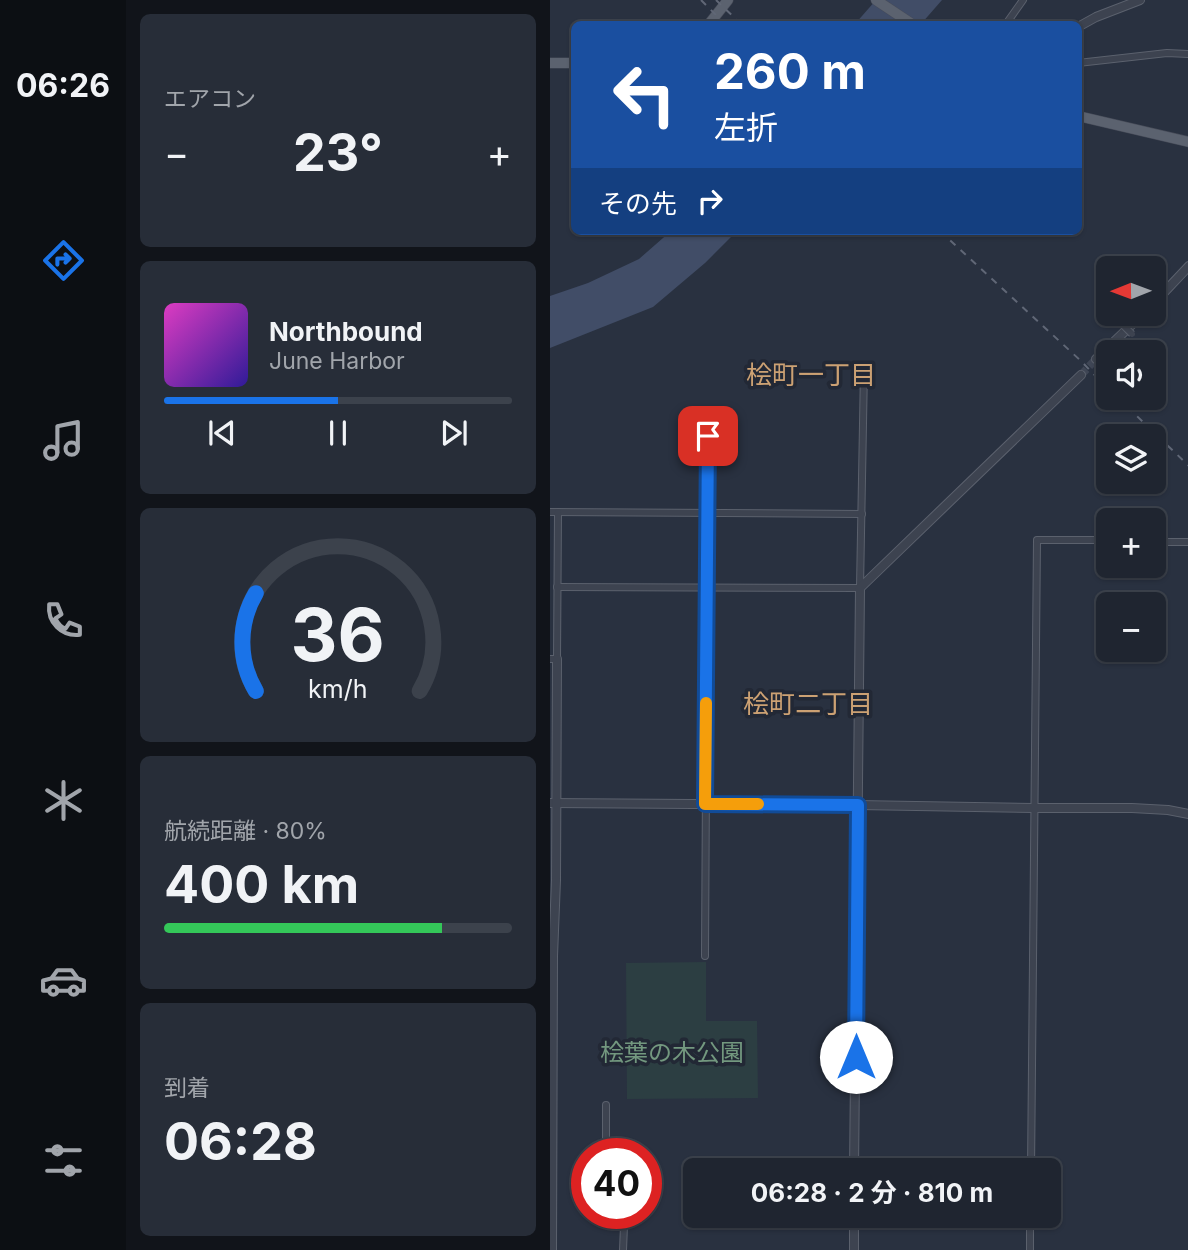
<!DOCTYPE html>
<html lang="ja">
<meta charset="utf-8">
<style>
:root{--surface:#1f2530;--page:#272d38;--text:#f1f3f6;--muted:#a1a5ab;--line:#3c424c;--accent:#1a73e8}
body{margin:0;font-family:Inter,"Noto Sans JP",sans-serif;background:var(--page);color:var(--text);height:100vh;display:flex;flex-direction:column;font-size:26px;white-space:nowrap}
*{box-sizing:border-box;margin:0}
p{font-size:23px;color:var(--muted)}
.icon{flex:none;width:38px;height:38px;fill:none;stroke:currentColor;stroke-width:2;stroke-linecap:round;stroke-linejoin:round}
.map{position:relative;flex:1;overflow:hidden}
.side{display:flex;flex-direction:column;gap:14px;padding:14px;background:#11141a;width:424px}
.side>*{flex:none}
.top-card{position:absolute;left:21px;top:21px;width:511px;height:214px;border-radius:10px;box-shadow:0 2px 5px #0004,0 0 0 2px var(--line);background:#1a4fa0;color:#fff;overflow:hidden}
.needle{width:46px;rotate:269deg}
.controls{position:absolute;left:546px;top:256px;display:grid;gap:14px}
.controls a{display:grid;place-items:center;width:70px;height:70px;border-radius:10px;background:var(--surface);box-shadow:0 2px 5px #0004,0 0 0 2px var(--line);font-size:35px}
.speed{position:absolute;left:21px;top:1138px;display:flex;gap:14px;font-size:35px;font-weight:700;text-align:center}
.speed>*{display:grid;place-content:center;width:91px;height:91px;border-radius:50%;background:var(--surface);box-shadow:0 2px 5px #0004,0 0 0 2px var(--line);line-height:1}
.speed .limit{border:10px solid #d22;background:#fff;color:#111}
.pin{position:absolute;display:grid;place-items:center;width:60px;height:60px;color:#fff;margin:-30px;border-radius:14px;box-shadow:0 4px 10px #0006}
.me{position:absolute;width:77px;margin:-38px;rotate:0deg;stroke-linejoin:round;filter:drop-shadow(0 0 5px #0008)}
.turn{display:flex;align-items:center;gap:24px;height:147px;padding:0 28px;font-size:32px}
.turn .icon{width:91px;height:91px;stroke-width:2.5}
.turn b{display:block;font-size:49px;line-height:60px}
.then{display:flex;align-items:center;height:66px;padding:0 28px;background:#0003;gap:14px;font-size:26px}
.big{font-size:52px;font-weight:700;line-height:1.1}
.side .widget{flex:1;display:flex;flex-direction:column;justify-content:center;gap:10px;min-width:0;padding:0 24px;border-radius:10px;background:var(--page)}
.side .dial{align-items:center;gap:0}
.dial svg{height:182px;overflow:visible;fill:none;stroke:var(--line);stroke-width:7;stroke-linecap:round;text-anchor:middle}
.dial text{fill:var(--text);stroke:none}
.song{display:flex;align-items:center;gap:21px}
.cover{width:84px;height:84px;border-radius:10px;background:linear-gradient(135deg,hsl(310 70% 55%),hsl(250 70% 35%))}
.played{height:7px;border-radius:4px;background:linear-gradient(90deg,var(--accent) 50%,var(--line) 50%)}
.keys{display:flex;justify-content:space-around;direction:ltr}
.heat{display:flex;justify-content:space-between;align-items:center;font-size:38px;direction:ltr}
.charge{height:10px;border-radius:5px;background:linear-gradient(90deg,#34c759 80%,var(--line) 0)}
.trip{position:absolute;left:133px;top:1158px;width:378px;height:70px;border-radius:10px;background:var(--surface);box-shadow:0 2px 5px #0004,0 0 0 2px var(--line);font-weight:700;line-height:70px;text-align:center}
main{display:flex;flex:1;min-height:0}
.dock{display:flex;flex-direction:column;width:126px;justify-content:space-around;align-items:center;background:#0c0f13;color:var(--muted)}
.dock .icon{width:49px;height:49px}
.dock .selected{color:var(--accent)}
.dock b{font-size:32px;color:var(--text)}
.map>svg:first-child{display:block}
.green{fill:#2c3e42}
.water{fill:#414d67}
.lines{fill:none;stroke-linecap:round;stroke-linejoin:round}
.tertiary-tunnel{stroke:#3f4655;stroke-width:8;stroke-dasharray:8 4;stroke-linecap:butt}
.minor-casing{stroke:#5b616d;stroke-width:8}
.tertiary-casing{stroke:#5b616d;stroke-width:10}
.primary-casing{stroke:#474c59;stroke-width:11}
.minor{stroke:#3d4350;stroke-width:6}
.tertiary{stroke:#3d4350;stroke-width:8}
.primary{stroke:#5b626f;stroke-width:10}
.rail{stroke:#606776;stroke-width:2;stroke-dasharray:7 7;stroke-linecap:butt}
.minor-bridge-casing{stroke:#5b616d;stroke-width:8;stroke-linecap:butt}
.minor-bridge{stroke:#3d4350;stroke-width:6}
.route-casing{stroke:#114b97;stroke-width:18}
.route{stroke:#1a73e8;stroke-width:12}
.slow{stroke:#f59e0b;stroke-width:12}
.labels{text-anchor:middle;stroke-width:7;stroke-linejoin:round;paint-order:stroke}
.park-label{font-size:24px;fill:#73987f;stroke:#222835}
.neighbourhood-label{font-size:26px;fill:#cca173;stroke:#222835}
</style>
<main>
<nav class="dock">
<b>06:26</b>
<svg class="icon selected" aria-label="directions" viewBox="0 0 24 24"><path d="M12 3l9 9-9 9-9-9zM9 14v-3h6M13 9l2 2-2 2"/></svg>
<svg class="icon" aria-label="music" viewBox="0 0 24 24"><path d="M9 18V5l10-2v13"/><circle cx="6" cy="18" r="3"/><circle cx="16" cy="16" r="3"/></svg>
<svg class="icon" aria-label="phone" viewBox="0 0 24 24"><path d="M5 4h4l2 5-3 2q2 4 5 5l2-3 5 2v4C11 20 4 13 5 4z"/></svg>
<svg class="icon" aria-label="climate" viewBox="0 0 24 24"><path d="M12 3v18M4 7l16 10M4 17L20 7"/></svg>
<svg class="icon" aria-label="car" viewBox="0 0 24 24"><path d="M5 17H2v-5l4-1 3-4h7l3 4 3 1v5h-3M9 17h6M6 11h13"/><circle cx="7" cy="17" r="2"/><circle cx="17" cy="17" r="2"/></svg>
<svg class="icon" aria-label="filters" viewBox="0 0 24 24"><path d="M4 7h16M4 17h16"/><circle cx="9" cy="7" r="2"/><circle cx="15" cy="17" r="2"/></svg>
</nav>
<section class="side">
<div class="widget"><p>エアコン</p>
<div class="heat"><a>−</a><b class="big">23°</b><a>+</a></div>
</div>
<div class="widget">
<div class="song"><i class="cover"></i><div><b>Northbound</b><p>June Harbor</p></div></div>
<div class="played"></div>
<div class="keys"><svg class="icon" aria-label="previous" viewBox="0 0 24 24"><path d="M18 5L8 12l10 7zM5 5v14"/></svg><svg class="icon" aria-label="pause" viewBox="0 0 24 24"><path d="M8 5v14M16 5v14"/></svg><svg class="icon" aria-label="next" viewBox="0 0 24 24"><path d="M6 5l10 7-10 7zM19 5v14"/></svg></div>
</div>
<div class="widget dial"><svg viewBox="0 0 100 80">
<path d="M14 69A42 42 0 1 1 86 69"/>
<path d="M14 69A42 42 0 0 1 14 26" stroke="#1a73e8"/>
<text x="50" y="56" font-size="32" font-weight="700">36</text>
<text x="50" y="72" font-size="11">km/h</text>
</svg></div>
<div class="widget"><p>航続距離 · 80%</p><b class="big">400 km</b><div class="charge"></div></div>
<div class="widget"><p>到着</p><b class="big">06:28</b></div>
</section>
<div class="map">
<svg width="639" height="1250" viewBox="0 0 639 1250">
<rect width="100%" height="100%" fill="#293140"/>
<path class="green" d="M 156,962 L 156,1021 L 207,1021 L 208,1098 L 77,1099 L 76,963 Z"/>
<g class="water">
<path d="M 326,0 L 392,0 L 371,24 L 305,24 Z"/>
<path d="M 121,231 L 187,231 L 155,263 L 103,307 L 0,348 L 0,296 L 38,283 L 89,259 Z"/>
</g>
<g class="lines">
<path class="tertiary-tunnel" d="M 531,375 L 546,359"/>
<g class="minor-casing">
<g id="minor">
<path d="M 456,24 L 473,0"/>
<path d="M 528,63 L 617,53 L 639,54"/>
<path d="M 0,512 L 312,514"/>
<path d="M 604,542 L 639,542"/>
<path d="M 7,587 L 310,588 L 314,369"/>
<path d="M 0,659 L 7,659 L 8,512"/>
<path d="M 155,956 L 158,436"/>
<path d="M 56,1153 L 56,1105"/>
<path d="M 481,1171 L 487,540 L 558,540"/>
<path d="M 73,1250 L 74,1226"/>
<path d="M 480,1250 L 480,1216"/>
</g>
</g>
<g class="tertiary-casing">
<g id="tertiary">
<path d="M 528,27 L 546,17 L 590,0"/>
<path d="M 604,303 L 639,266"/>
<path d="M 546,359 L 594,313"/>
<path d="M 0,803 L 308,805 L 483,808 L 582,808 L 618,810 L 639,814"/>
<path d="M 304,1171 L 310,588 L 531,375"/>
<path d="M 2,1250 L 3,956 L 6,880 L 7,659"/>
<path d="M 304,1250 L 304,1216"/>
</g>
</g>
<g class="primary-casing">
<g id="primary">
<path d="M 326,0 L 362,24"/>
<path d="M 159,24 L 178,0"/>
<path d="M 0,63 L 24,63"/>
<path d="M 528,116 L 639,142"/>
</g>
</g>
<use href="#minor" class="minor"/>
<use href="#tertiary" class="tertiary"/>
<use href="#primary" class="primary"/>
<g class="rail">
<path d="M 151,0 L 171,20"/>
<path d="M 166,0 L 191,24"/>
<path d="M 390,231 L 531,361 L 558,389"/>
<path d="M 567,397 L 639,466"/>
</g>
<g class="minor-bridge-casing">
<path id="minor-bridge" d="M 572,324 L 582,334"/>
</g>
<use href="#minor-bridge" class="minor-bridge"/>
</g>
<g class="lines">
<g class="route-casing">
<path id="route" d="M 158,436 L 155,804 L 308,805 L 306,1057"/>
</g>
<use href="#route" class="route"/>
<path class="slow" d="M 156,703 L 155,804 L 208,804"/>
</g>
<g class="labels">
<g class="park-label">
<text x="122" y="1061">桧葉の木公園</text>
</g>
<g class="neighbourhood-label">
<text x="261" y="384">桧町一丁目</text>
<text x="258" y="713">桧町二丁目</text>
</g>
</g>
</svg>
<div class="controls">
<a><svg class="needle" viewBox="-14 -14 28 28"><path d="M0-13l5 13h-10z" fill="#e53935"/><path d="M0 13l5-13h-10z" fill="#a1a5ab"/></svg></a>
<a><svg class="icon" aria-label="sound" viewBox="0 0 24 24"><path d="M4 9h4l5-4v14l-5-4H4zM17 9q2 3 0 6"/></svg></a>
<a><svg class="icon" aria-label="layers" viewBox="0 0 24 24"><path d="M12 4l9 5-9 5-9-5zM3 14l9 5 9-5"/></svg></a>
<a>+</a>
<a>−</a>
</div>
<div class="speed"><div class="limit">40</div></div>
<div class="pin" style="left:158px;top:436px;background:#d93025"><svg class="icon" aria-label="arrive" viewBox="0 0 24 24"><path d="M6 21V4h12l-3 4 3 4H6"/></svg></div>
<svg class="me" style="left:306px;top:1057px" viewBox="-20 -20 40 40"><circle r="19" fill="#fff"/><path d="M0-13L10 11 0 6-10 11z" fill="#1a73e8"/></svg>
<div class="trip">06:28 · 2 分 · 810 m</div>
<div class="top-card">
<div class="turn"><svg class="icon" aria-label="left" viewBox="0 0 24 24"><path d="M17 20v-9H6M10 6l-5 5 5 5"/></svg><div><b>260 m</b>左折</div></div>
<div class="then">その先<svg class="icon" aria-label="right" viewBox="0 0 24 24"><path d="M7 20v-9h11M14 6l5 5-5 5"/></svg></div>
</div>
</div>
</main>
